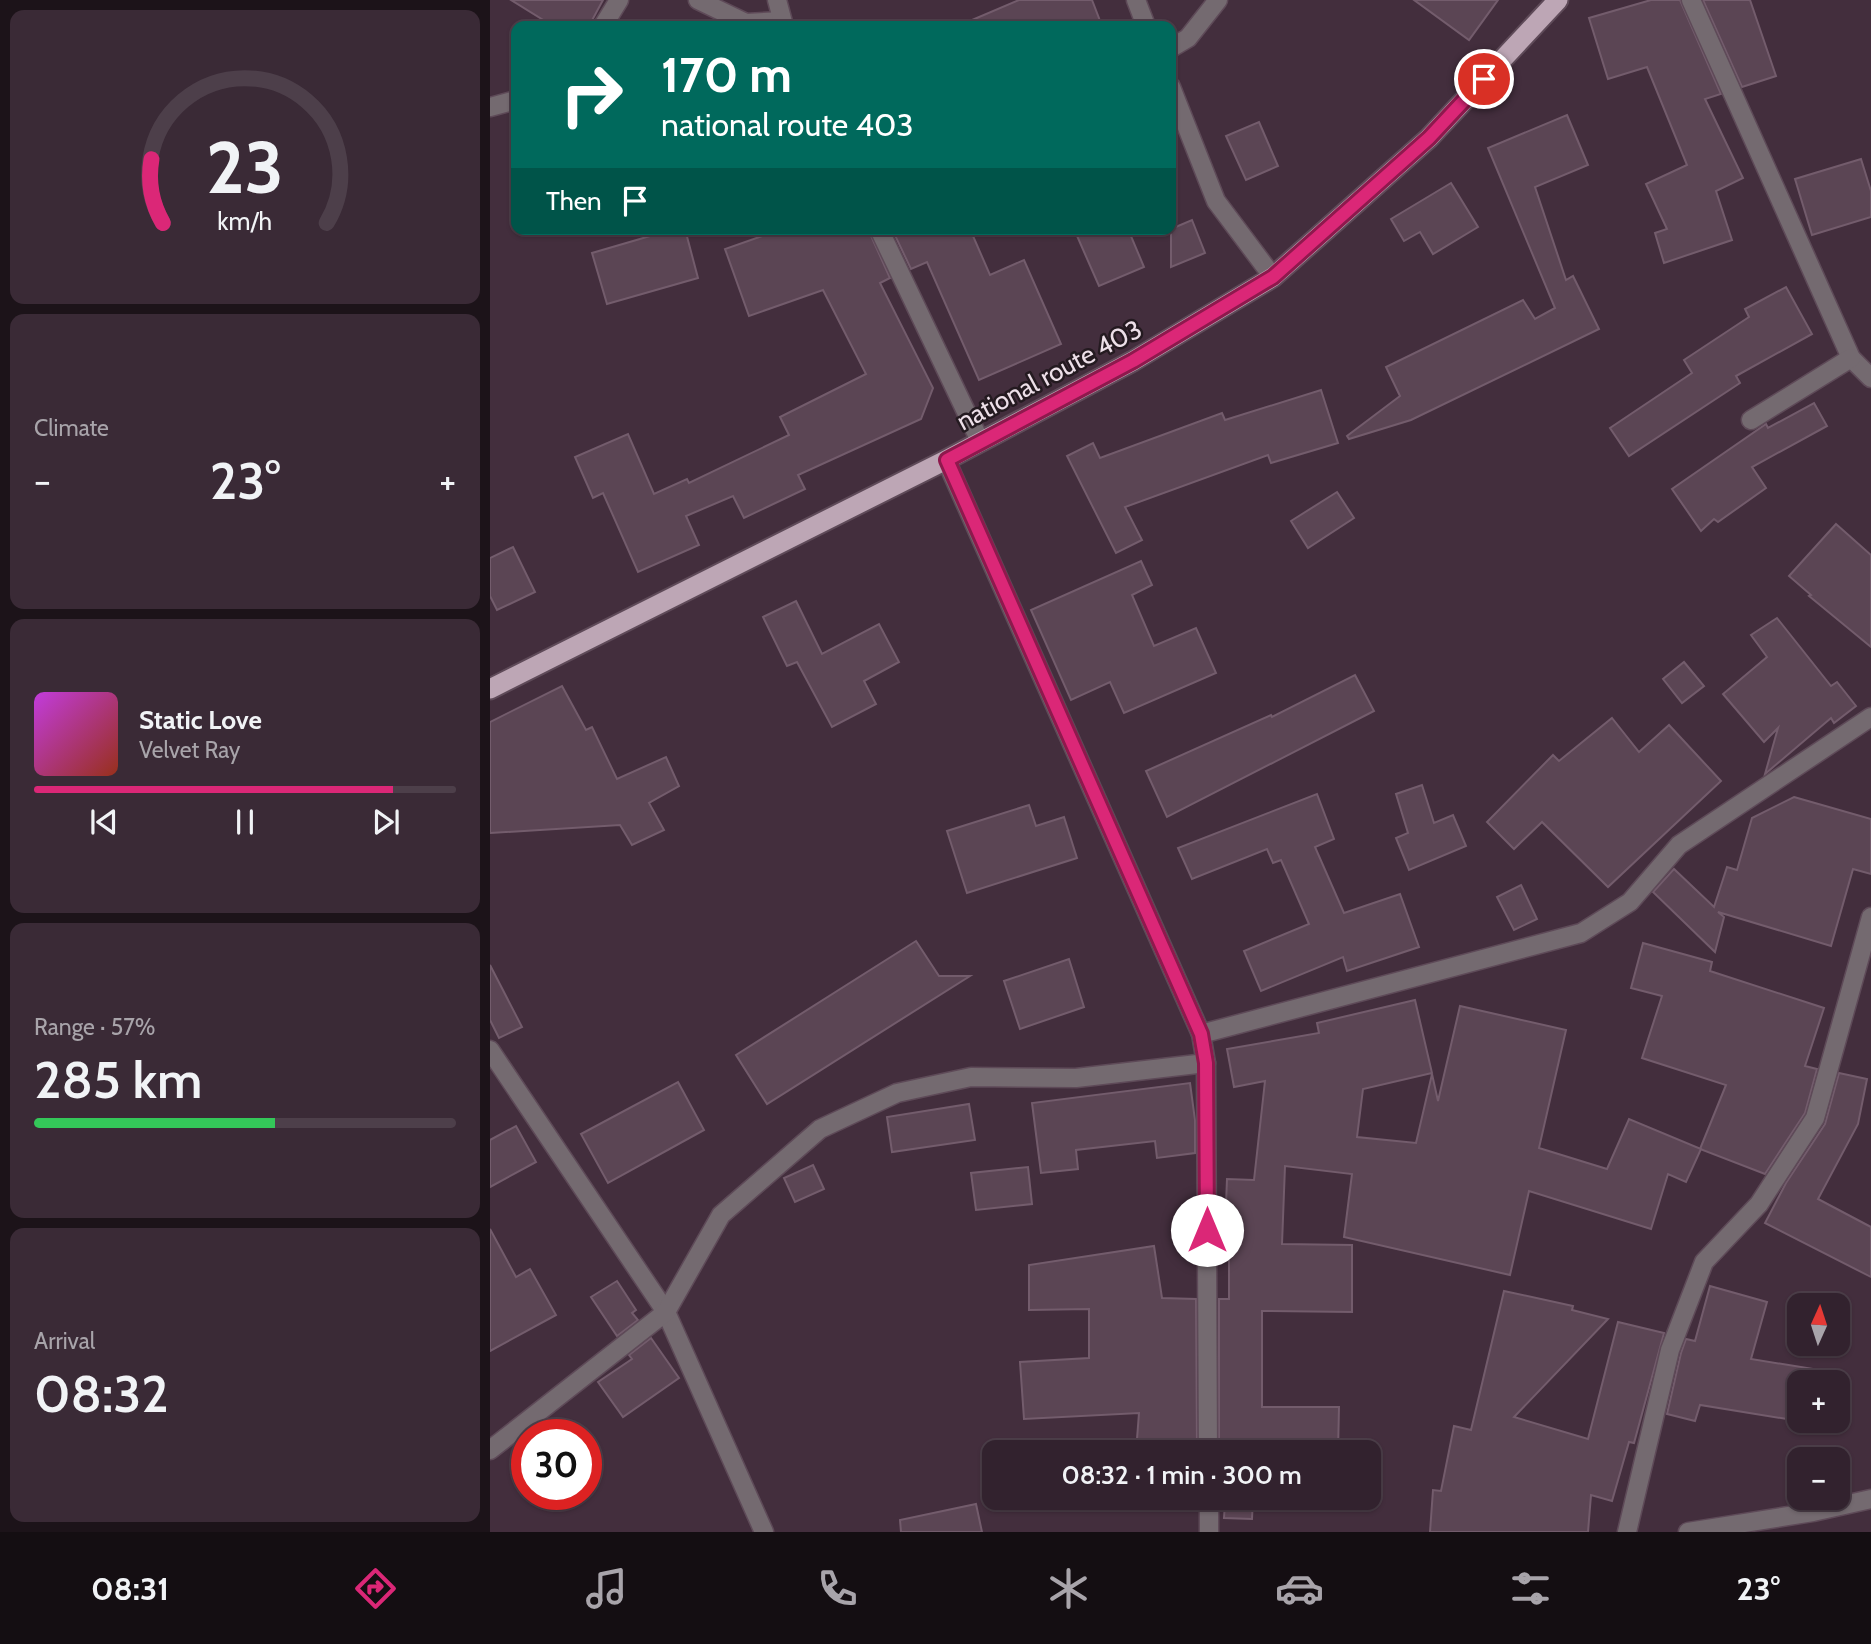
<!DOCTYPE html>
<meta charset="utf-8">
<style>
:root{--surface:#32222e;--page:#3a2a36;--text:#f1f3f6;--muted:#a8a4aa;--line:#4d3f4a;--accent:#db2777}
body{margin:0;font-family:Cabin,sans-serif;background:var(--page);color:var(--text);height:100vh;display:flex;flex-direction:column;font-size:26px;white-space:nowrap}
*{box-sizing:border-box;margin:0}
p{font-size:23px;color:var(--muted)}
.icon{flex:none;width:38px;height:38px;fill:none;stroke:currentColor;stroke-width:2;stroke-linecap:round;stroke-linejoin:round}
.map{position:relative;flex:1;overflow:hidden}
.sheet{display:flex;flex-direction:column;gap:10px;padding:10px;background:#1c1319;width:490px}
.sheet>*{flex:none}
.banner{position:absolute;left:21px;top:21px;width:665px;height:214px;border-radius:14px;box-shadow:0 2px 5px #0004,0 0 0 2px var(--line);background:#00695c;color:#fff;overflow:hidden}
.needle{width:46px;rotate:3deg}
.buttons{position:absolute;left:1297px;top:1293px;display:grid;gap:14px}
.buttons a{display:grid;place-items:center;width:63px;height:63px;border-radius:14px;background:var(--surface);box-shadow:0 2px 5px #0004,0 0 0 2px var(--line);font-size:35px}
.speed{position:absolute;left:21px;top:1419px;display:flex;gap:14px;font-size:35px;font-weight:700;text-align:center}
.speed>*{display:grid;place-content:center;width:91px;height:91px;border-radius:50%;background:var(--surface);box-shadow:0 2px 5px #0004,0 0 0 2px var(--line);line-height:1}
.speed .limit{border:10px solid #d22;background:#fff;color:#111}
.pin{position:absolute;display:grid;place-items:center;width:60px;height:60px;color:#fff;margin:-30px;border:4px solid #fff;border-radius:50%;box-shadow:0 2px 7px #0007}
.me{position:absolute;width:77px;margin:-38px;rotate:0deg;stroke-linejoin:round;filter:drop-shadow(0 0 5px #0008)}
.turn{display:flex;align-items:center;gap:24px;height:147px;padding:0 35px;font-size:32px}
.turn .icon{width:91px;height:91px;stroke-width:2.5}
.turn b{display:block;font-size:49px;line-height:60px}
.then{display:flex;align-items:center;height:66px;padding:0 35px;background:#0003;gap:14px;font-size:26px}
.big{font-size:52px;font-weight:600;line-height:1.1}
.sheet .card{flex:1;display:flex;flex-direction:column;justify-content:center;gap:10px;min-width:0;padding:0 24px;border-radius:14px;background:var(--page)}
.sheet .dial{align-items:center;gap:0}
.dial svg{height:182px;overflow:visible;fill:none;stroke:var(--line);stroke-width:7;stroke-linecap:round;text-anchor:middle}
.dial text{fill:var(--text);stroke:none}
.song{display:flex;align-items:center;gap:21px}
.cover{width:84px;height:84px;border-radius:10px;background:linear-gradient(135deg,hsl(290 70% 55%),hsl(10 70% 35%))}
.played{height:7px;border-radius:4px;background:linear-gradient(90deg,var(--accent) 85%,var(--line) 85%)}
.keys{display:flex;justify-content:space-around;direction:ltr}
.heat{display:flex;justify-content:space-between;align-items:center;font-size:38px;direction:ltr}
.charge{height:10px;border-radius:5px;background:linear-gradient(90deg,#34c759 57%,var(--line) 0)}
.trip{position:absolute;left:492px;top:1440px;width:399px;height:70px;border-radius:14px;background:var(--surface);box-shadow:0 2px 5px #0004,0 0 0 2px var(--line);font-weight:600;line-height:70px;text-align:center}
.dock{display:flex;height:112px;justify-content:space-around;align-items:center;background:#140e12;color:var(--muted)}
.dock .icon{width:49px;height:49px}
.dock .selected{color:var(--accent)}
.dock b{font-size:32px;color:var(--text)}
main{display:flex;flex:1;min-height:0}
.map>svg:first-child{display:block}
.building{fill:#5b4554;stroke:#735c6c;stroke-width:2}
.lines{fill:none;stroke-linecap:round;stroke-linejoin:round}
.minor-casing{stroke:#5e4a58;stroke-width:21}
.trunk-casing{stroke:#5e4a58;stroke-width:23}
.minor{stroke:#746a70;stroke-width:18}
.trunk{stroke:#bda6b5;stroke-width:19}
.route-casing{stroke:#8e194d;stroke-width:18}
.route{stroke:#db2777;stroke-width:12}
.labels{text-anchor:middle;stroke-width:5;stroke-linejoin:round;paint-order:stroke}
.street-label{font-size:26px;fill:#eddfe8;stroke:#241a20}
</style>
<main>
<section class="sheet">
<div class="card dial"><svg viewBox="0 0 100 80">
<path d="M14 69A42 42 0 1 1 86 69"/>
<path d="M14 69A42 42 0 0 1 9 41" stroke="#db2777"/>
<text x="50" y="56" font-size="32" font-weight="700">23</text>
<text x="50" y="72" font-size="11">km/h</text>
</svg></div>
<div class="card"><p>Climate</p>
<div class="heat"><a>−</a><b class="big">23°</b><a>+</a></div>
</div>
<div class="card">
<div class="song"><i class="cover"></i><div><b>Static Love</b><p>Velvet Ray</p></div></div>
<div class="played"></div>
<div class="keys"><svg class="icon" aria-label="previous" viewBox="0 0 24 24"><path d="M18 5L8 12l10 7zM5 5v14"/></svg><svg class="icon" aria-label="pause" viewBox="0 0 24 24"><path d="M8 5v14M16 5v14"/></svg><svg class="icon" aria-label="next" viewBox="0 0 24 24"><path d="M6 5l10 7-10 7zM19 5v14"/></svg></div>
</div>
<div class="card"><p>Range · 57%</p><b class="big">285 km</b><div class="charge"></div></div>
<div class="card"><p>Arrival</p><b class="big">08:32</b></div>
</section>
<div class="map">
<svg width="1381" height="1532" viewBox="0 0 1381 1532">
<rect width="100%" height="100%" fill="#432e3d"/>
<g class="building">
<path d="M 21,0 L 113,0 L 99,26 L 63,26 Z"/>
<path d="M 529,0 L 602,0 L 612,26 L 468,26 Z"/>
<path d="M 924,0 L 1008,0 L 979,40 Z"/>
<path d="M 1161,0 L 1190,0 L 1231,94 L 1215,99 L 1253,178 L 1226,191 L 1242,240 L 1174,263 L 1165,233 L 1177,229 L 1156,184 L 1197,165 L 1157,67 L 1118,79 L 1099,18 Z"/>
<path d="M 1213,0 L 1260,0 L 1286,76 L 1252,87 Z"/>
<path d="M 1077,115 L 1098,165 L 1045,187 L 1076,280 L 1083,276 L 1109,329 L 921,420 L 859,439 L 857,436 L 910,396 L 896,367 L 1033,300 L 1045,319 L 1065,308 L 998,148 Z"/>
<path d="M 769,122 L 788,166 L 756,180 L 736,136 Z"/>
<path d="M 1371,159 L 1381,191 L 1381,217 L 1322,235 L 1305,179 Z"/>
<path d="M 961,183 L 988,227 L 943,254 L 930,232 L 914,241 L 901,219 Z"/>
<path d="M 702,220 L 715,253 L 681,267 L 681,229 Z"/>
<path d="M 184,229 L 195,229 L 208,278 L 117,304 L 102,253 Z"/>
<path d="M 292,229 L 378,229 L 400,278 L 390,283 L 443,388 L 431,419 L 308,475 L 315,489 L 254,518 L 243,496 L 196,516 L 209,545 L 148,572 L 113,493 L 103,498 L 85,457 L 138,434 L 164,494 L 197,479 L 199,483 L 299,435 L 290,417 L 376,374 L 333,290 L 259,316 L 235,249 Z"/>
<path d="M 402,229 L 480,229 L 500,275 L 534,260 L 571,344 L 489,380 L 437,262 L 421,269 Z"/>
<path d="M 584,229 L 638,229 L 654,267 L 609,286 Z"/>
<path d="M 1296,287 L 1322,334 L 1246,376 L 1250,383 L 1139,456 L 1120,428 L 1202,373 L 1194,360 L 1259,317 L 1255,309 Z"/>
<path d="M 831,390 L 848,443 L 781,463 L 778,455 L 635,507 L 652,540 L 626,553 L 577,456 L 603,443 L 610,458 L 732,413 L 735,420 Z"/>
<path d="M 1324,403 L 1337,426 L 1262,467 L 1276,488 L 1228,522 L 1224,519 L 1211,531 L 1182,489 L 1276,424 L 1278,428 Z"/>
<path d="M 847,492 L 864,518 L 818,548 L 801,521 Z"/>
<path d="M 1346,524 L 1381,555 L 1381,647 L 1319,596 L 1321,595 L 1299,576 Z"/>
<path d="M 23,547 L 45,592 L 7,610 L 0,596 L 0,558 Z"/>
<path d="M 651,561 L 662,585 L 642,595 L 664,646 L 706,628 L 726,673 L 634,713 L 620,682 L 581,700 L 541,610 Z"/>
<path d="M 306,601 L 332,654 L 389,624 L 409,662 L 374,681 L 386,704 L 342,727 L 307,662 L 297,666 L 273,617 Z"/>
<path d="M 1287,618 L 1341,686 L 1347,682 L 1366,706 L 1344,723 L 1341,718 L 1275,774 L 1288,728 L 1274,742 L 1233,694 L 1277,657 L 1261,635 Z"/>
<path d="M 1194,662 L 1214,686 L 1192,703 L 1173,679 Z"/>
<path d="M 865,675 L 884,711 L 677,817 L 656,771 L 781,715 L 782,717 Z"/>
<path d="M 72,686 L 96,730 L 102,727 L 127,779 L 176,757 L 189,786 L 159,803 L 174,830 L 142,845 L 130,825 L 0,833 L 0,722 Z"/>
<path d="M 1122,718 L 1149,752 L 1179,725 L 1231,781 L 1118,887 L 1052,822 L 1024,849 L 997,822 L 1063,755 L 1069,761 Z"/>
<path d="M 932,785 L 944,823 L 963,815 L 976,846 L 919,870 L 906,838 L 918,833 L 906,794 Z"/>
<path d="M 827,794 L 844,839 L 825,847 L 854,913 L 910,894 L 929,947 L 857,971 L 853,957 L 771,991 L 754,951 L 819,924 L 791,860 L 783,863 L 777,849 L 702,879 L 688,848 Z"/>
<path d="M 1304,797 L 1381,819 L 1381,874 L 1363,869 L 1341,946 L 1228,912 L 1234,917 L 1225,952 L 1163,892 L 1184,869 L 1224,907 L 1237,867 L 1247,870 L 1262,818 Z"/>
<path d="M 539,805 L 546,826 L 574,817 L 587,858 L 477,893 L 457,831 Z"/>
<path d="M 1031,885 L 1047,919 L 1024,930 L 1007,897 Z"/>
<path d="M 426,941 L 449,976 L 480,976 L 277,1104 L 246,1055 Z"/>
<path d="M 1153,943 L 1222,962 L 1220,971 L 1334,1008 L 1315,1066 L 1327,1069 L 1315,1113 L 1275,1174 L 1210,1149 L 1236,1085 L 1152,1058 L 1172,996 L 1141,988 Z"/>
<path d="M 579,959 L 594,1007 L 530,1029 L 514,981 Z"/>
<path d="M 0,965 L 32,1027 L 9,1038 L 0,1020 Z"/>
<path d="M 925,1000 L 942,1073 L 873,1089 L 867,1137 L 926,1143 L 942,1074 L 948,1101 L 970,1006 L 1076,1030 L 1049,1148 L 1117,1169 L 1139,1119 L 1211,1149 L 1196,1182 L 1178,1174 L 1161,1229 L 1039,1191 L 1020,1275 L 854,1237 L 862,1174 L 795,1166 L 792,1244 L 862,1245 L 862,1312 L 772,1311 L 772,1407 L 849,1407 L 848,1452 L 729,1452 L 729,1299 L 739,1299 L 739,1229 L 735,1229 L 737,1179 L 764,1180 L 775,1081 L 744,1087 L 737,1049 L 829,1033 L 827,1023 Z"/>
<path d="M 1349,1073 L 1377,1079 L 1368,1124 L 1328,1199 L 1381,1227 L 1381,1277 L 1275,1223 L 1296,1183 L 1335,1124 Z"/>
<path d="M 188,1082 L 214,1130 L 118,1183 L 91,1134 Z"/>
<path d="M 700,1083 L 705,1120 L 705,1153 L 667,1158 L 665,1141 L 586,1150 L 588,1169 L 551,1173 L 542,1103 Z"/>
<path d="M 479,1104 L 485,1140 L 402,1152 L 397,1117 Z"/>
<path d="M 26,1126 L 46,1162 L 0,1187 L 0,1140 Z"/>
<path d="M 323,1165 L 334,1189 L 305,1202 L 294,1178 Z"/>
<path d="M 538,1167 L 542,1204 L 486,1210 L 481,1173 Z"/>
<path d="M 0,1229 L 26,1277 L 40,1269 L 66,1315 L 0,1351 Z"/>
<path d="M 664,1246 L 672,1298 L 706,1299 L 707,1452 L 646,1452 L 649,1413 L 534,1419 L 530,1362 L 599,1358 L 599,1309 L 539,1310 L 539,1265 Z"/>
<path d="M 127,1281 L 146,1310 L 142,1313 L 148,1320 L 127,1336 L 101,1297 Z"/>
<path d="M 1220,1286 L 1277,1302 L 1261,1359 L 1342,1372 L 1341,1382 L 1309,1382 L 1309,1421 L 1210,1405 L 1205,1421 L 1177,1414 L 1191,1353 L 1196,1339 L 1205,1341 Z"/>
<path d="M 1014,1291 L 1083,1306 L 1082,1310 L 1118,1319 L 1024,1417 L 1098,1439 L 1128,1322 L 1174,1333 L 1144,1443 L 1139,1442 L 1122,1501 L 1101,1495 L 1098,1532 L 940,1532 L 943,1490 L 951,1491 L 964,1426 L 981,1430 Z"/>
<path d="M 161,1338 L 189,1378 L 133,1417 L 108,1382 L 142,1359 L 139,1355 Z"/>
<path d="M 730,1498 L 763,1498 L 762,1519 L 734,1518 L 735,1503 L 730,1503 Z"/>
<path d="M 486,1504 L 492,1532 L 411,1532 L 410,1520 Z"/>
</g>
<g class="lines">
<g class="minor-casing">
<g id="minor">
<path d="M 208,0 L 256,23 L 291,21"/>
<path d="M 287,0 L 294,26"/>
<path d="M 646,0 L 656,26"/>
<path d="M 1201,0 L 1361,358 L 1381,378"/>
<path d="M 113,26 L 129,0"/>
<path d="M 681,48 L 698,38 L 728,0"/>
<path d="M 681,87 L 726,201 L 783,277"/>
<path d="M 0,107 L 26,100"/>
<path d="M 389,229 L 490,441"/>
<path d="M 1261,420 L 1361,358"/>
<path d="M 456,460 L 711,1034 L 716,1063 L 718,1452"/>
<path d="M 711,1034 L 1091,933 L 1140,902 L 1189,845 L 1381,717"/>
<path d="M 0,1050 L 176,1312 L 274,1532"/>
<path d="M 0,1450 L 176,1312 L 231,1215 L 330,1129 L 407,1093 L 481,1077 L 586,1078 L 716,1063"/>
<path d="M 719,1498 L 719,1532"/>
<path d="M 1137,1532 L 1180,1350 L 1214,1262 L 1269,1204 L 1325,1118 L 1381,917"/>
<path d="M 1198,1532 L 1323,1512 L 1381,1499"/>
</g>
</g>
<g class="trunk-casing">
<path id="trunk" d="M 0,689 L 456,460 L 643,361 L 783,277 L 939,138 L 1068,0"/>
</g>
<use href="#minor" class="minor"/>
<use href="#trunk" class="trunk"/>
</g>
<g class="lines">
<g class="route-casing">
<path id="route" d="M 717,1230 L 716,1063 L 711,1034 L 457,460 L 643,361 L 783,277 L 939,138 L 994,79"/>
</g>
<use href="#route" class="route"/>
</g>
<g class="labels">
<g class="street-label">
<text transform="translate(559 375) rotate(-28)" y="9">national route 403</text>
</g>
</g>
</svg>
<div class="buttons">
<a><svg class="needle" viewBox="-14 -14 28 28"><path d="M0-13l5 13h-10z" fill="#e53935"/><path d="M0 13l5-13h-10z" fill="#a8a4aa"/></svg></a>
<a>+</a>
<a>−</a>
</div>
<div class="speed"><div class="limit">30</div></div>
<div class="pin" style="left:994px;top:79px;background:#d93025"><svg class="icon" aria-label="arrive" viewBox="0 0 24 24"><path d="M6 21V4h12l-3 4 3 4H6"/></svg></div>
<svg class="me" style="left:717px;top:1230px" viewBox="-20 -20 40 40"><circle r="19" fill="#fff"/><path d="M0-13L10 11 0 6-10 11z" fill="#db2777"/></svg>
<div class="trip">08:32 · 1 min · 300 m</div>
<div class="banner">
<div class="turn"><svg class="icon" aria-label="right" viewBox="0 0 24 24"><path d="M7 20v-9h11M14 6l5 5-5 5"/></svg><div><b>170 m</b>national route 403</div></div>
<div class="then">Then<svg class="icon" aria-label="arrive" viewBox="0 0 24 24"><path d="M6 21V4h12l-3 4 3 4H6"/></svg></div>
</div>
</div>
</main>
<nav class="dock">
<b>08:31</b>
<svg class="icon selected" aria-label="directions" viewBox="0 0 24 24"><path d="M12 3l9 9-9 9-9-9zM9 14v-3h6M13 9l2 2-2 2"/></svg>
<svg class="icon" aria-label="music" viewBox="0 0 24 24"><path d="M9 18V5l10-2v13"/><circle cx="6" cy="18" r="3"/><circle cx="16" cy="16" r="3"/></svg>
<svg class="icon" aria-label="phone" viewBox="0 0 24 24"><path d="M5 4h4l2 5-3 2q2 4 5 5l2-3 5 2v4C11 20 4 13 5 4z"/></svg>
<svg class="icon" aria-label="climate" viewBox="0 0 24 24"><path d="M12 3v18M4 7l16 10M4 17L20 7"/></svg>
<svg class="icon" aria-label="car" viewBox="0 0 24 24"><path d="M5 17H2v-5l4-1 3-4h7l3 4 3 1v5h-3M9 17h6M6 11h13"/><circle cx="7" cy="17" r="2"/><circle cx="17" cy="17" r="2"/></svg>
<svg class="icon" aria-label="filters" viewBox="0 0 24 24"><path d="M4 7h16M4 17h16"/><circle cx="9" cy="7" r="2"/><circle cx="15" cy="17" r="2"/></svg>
<b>23°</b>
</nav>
